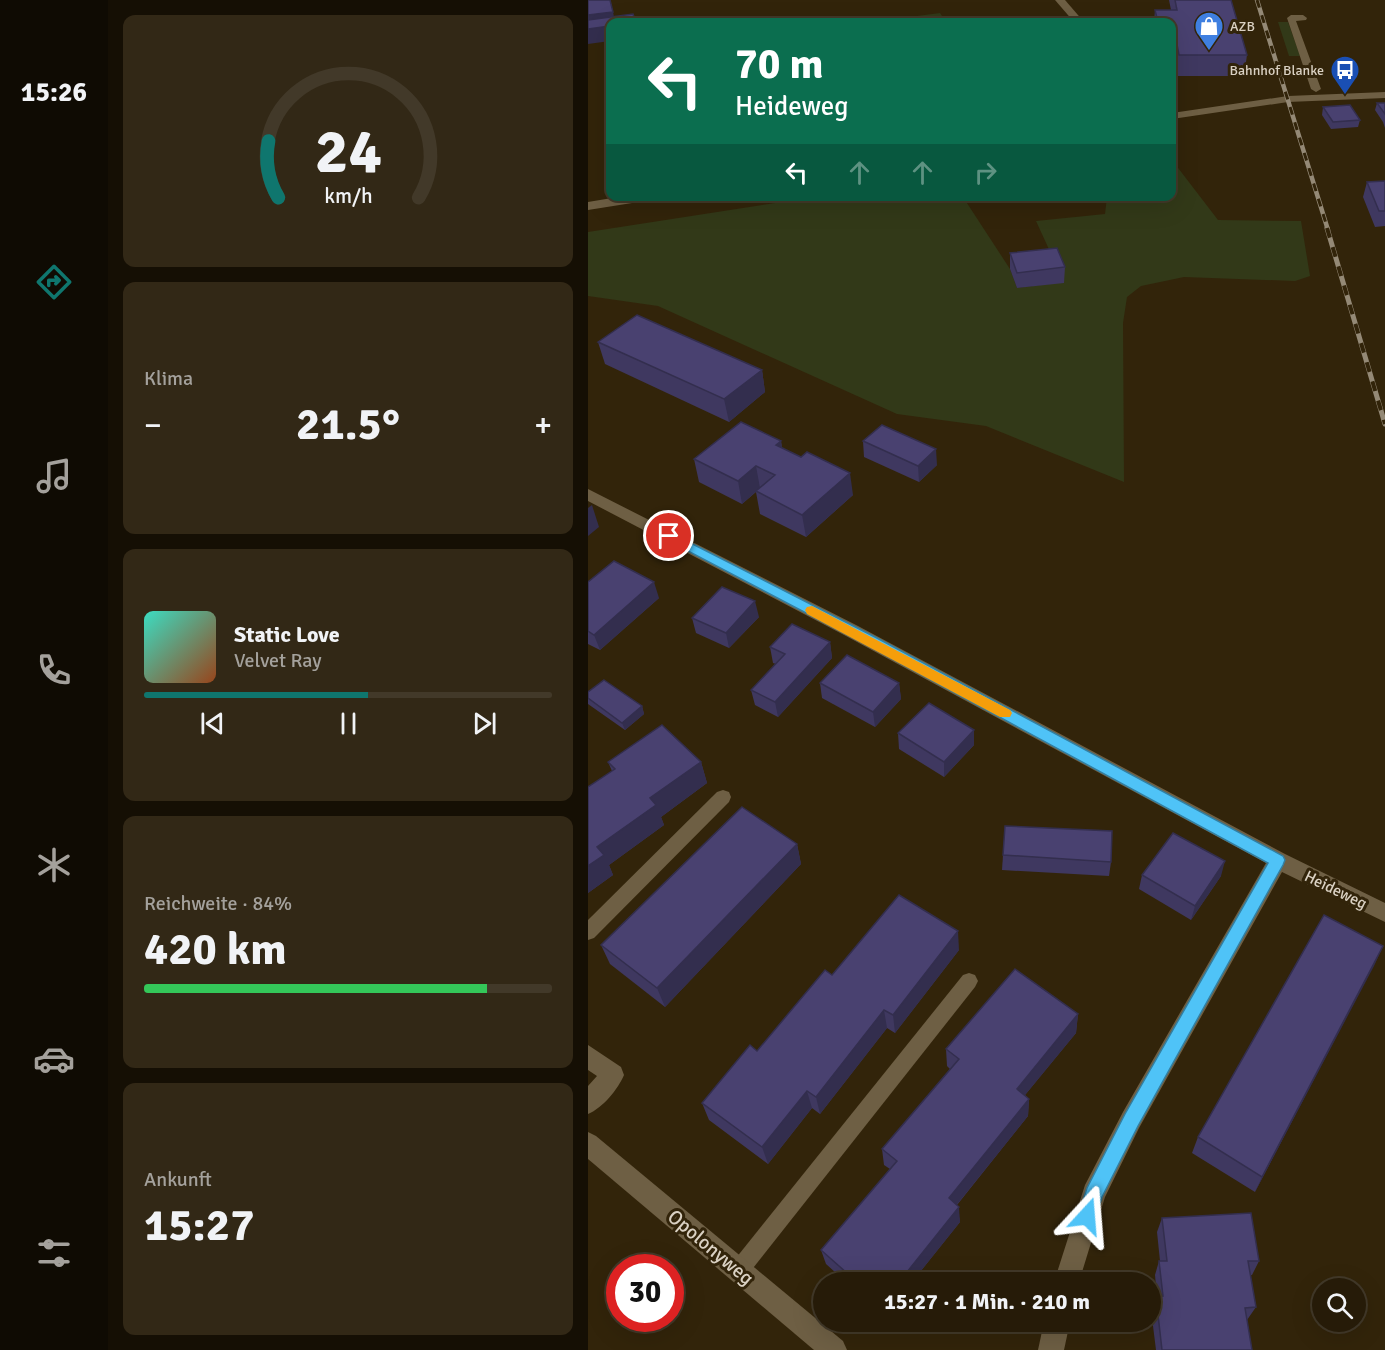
<!DOCTYPE html>
<html lang="de">
<meta charset="utf-8">
<style>
:root{--surface:#261b08;--page:#322816;--text:#f1f3f6;--muted:#a4a19c;--line:#423929;--accent:#0f766e}
body{margin:0;font-family:Signika,sans-serif;background:var(--page);color:var(--text);height:100vh;display:flex;flex-direction:column;font-size:22px;white-space:nowrap}
*{box-sizing:border-box;margin:0}
p{font-size:20px;color:var(--muted)}
.icon{flex:none;width:33px;height:33px;fill:none;stroke:currentColor;stroke-width:2;stroke-linecap:round;stroke-linejoin:round}
.map{position:relative;flex:1;overflow:hidden}
.details{display:flex;flex-direction:column;gap:15px;padding:15px;background:#150f04;width:480px}
.details>*{flex:none}
.guide{position:absolute;left:18px;top:18px;width:570px;height:183px;border-radius:12px;box-shadow:0 6px 24px #0002,0 0 0 2px var(--line);background:#0b6e4f;color:#fff;overflow:hidden}
.controls{position:absolute;left:724px;top:1278px;display:grid;gap:12px}
.controls a{display:grid;place-items:center;width:54px;height:54px;border-radius:50%;background:var(--surface);box-shadow:0 6px 24px #0002,0 0 0 2px var(--line);font-size:30px}
.speed{position:absolute;left:18px;top:1254px;display:flex;gap:12px;font-size:30px;font-weight:700;text-align:center}
.speed>*{display:grid;place-content:center;width:78px;height:78px;border-radius:50%;background:var(--surface);box-shadow:0 6px 24px #0002,0 0 0 2px var(--line);line-height:1}
.speed .limit{border:9px solid #d22;background:#fff;color:#111}
.pin{position:absolute;display:grid;place-items:center;width:51px;height:51px;color:#fff;margin:-26px;border:3px solid #fff;border-radius:50%;box-shadow:0 2px 6px #0007}
.me{position:absolute;width:66px;margin:-33px;rotate:19deg;stroke-linejoin:round;filter:drop-shadow(0 0 4px #0008)}
.turn{display:flex;align-items:center;gap:21px;height:126px;padding:0 30px;font-size:27px}
.turn .icon{width:78px;height:78px;stroke-width:2.5}
.turn b{display:block;font-size:42px;line-height:51px}
.lanes{display:flex;align-items:center;height:57px;padding:0 30px;background:#0003;justify-content:center;gap:30px;direction:ltr}
.lanes .off{opacity:.35}
.big{font-size:45px;font-weight:700;line-height:1.1}
.details .tile{flex:1;display:flex;flex-direction:column;justify-content:center;gap:9px;min-width:0;padding:0 21px;border-radius:12px;background:var(--page)}
.details .dial{align-items:center;gap:0}
.dial svg{height:156px;overflow:visible;fill:none;stroke:var(--line);stroke-width:7;stroke-linecap:round;text-anchor:middle}
.dial text{fill:var(--text);stroke:none}
.song{display:flex;align-items:center;gap:18px}
.cover{width:72px;height:72px;border-radius:9px;background:linear-gradient(135deg,hsl(170 70% 55%),hsl(20 70% 35%))}
.played{height:6px;border-radius:3px;background:linear-gradient(90deg,var(--accent) 55%,var(--line) 55%)}
.keys{display:flex;justify-content:space-around;direction:ltr}
.heat{display:flex;justify-content:space-between;align-items:center;font-size:33px;direction:ltr}
.charge{height:9px;border-radius:4px;background:linear-gradient(90deg,#34c759 84%,var(--line) 0)}
.trip{position:absolute;left:225px;top:1272px;width:348px;height:60px;border-radius:30px;background:var(--surface);box-shadow:0 6px 24px #0002,0 0 0 2px var(--line);font-weight:700;line-height:60px;text-align:center}
main{display:flex;flex:1;min-height:0}
.tabs{display:flex;flex-direction:column;width:108px;justify-content:space-around;align-items:center;background:#0f0b03;color:var(--muted)}
.tabs .icon{width:42px;height:42px}
.tabs .on{color:var(--accent)}
.tabs b{font-size:27px;color:var(--text)}
.map>svg:first-child{display:block}
.green{fill:#323918}
.lines{fill:none;stroke-linecap:round;stroke-linejoin:round}
.lane{fill:#6e5f44;fill-rule:evenodd}
.street{fill:#6e5f44;fill-rule:evenodd}
.secondary{fill:#6e5f44;fill-rule:evenodd}
.rail-far1-casing{stroke:#948976;stroke-width:4.5}
.rail-casing{stroke:#948976;stroke-width:5}
.rail-far1{stroke:#32240a;stroke-width:3;stroke-dasharray:8;stroke-linecap:butt}
.rail{stroke:#32240a;stroke-width:4;stroke-dasharray:10;stroke-linecap:butt}
.wall{fill:#3f3860}
.shaded-wall{fill:#332e4e}
.building{fill:#494170;stroke:#332e4e;stroke-width:1.5}
.route{fill:#4fc3f7;stroke:#337fa1;stroke-width:1.5}
.slow{fill:#f59e0b}
.labels{text-anchor:middle;stroke-width:6;stroke-linejoin:round;paint-order:stroke}
.far-poi-label{font-size:14px;fill:#dad1c3;stroke:#32240a;text-anchor:start}
.street-label{font-size:16px;fill:#dad1c3;stroke:#32240a}
.near-street-label{font-size:20px;fill:#dad1c3;stroke:#32240a}
</style>
<main>
<nav class="tabs">
<b>15:26</b>
<svg class="icon on" aria-label="directions" viewBox="0 0 24 24"><path d="M12 3l9 9-9 9-9-9zM9 14v-3h6M13 9l2 2-2 2"/></svg>
<svg class="icon" aria-label="music" viewBox="0 0 24 24"><path d="M9 18V5l10-2v13"/><circle cx="6" cy="18" r="3"/><circle cx="16" cy="16" r="3"/></svg>
<svg class="icon" aria-label="phone" viewBox="0 0 24 24"><path d="M5 4h4l2 5-3 2q2 4 5 5l2-3 5 2v4C11 20 4 13 5 4z"/></svg>
<svg class="icon" aria-label="climate" viewBox="0 0 24 24"><path d="M12 3v18M4 7l16 10M4 17L20 7"/></svg>
<svg class="icon" aria-label="car" viewBox="0 0 24 24"><path d="M5 17H2v-5l4-1 3-4h7l3 4 3 1v5h-3M9 17h6M6 11h13"/><circle cx="7" cy="17" r="2"/><circle cx="17" cy="17" r="2"/></svg>
<svg class="icon" aria-label="filters" viewBox="0 0 24 24"><path d="M4 7h16M4 17h16"/><circle cx="9" cy="7" r="2"/><circle cx="15" cy="17" r="2"/></svg>
</nav>
<section class="details">
<div class="tile dial"><svg viewBox="0 0 100 80">
<path d="M14 69A42 42 0 1 1 86 69"/>
<path d="M14 69A42 42 0 0 1 9 40" stroke="#0f766e"/>
<text x="50" y="56" font-size="32" font-weight="700">24</text>
<text x="50" y="72" font-size="11">km/h</text>
</svg></div>
<div class="tile"><p>Klima</p>
<div class="heat"><a>−</a><b class="big">21.5°</b><a>+</a></div>
</div>
<div class="tile">
<div class="song"><i class="cover"></i><div><b>Static Love</b><p>Velvet Ray</p></div></div>
<div class="played"></div>
<div class="keys"><svg class="icon" aria-label="previous" viewBox="0 0 24 24"><path d="M18 5L8 12l10 7zM5 5v14"/></svg><svg class="icon" aria-label="pause" viewBox="0 0 24 24"><path d="M8 5v14M16 5v14"/></svg><svg class="icon" aria-label="next" viewBox="0 0 24 24"><path d="M6 5l10 7-10 7zM19 5v14"/></svg></div>
</div>
<div class="tile"><p>Reichweite · 84%</p><b class="big">420 km</b><div class="charge"></div></div>
<div class="tile"><p>Ankunft</p><b class="big">15:27</b></div>
</section>
<div class="map">
<svg width="797" height="1350" viewBox="0 0 797 1350">
<rect width="100%" height="100%" fill="#32240a"/>
<g class="green">
<path d="M 352,13 L 358,22 L 283,22 Z"/>
<path d="M 690,22 L 700,22 L 712,56 L 701,56 Z"/>
<path d="M 584,160 L 630,220 L 713,221 L 722,276 L 707,281 L 596,277 L 553,286 L 539,297 L 535,323 L 536,482 L 398,426 L 309,414 L 70,306 L 0,296 L 0,232 L 233,196 L 375,197 L 422,269 L 429,288 L 476,282 L 448,221 L 517,214 L 519,197 L 584,196 Z"/>
</g>
<g class="lines">
<g class="lane">
<path d="M 715,15 L 719,18 L 718,20 L 708,21 L 733,89 L 728,92 L 723,89 L 699,18 L 703,15 Z"/>
<path d="M 135,790 L 141,792 L 143,797 L 141,802 L 6,938 L 0,940 L 0,920 L 129,792 Z"/>
<path d="M 381,973 L 387,975 L 390,981 L 387,987 L 158,1277 L 151,1280 L 144,1277 L 141,1270 L 144,1263 L 375,975 Z"/>
</g>
<g class="street">
<path d="M 467,0 L 477,0 L 496,22 L 486,22 Z"/>
<path d="M 0,489 L 270,626 L 697,854 L 797,903 L 797,922 L 694,872 L 551,1128 L 517,1197 L 491,1282 L 466,1282 L 497,1185 L 535,1112 L 678,863 L 258,636 L 0,501 Z"/>
<path d="M 0,1045 L 33,1067 L 36,1075 C 30,1089 15,1108 0,1114 L 0,1086 L 9,1076 L 0,1070 Z"/>
<path d="M 0,1132 L 8,1136 L 255,1341 L 259,1350 L 226,1350 L 0,1159 Z"/>
<path d="M 456,1322 L 482,1322 L 476,1350 L 450,1350 Z"/>
</g>
<g class="secondary">
<path d="M 797,92 L 797,98 L 700,102 L 584,119 L 584,113 L 700,96 Z"/>
<path d="M 36,196 L 69,196 L 63,200 L 0,210 L 0,202 Z"/>
</g>
<g class="rail-far1-casing">
<path id="rail-far1" d="M 669,0 L 740,230"/>
</g>
<g class="rail-casing">
<path id="rail" d="M 739,228 L 797,424"/>
</g>
<use href="#rail-far1" class="rail-far1"/>
<use href="#rail" class="rail"/>
</g>
<g class="wall">
<path d="M 581,0 L 643,0 L 659,55 L 656,76 L 589,76 L 584,50 L 584,22 L 566,22 L 567,10 L 583,10 Z"/>
<path d="M 789,103 L 797,103 L 797,128 L 795,122 L 787,110 Z"/>
<path d="M 735,107 L 772,120 L 770,127 L 743,129 L 734,115 Z"/>
<path d="M 797,181 L 797,226 L 787,227 L 775,197 L 779,182 Z"/>
<path d="M 422,253 L 477,267 L 476,283 L 429,288 L 422,269 Z"/>
<path d="M 10,342 L 174,370 L 177,392 L 141,422 L 17,364 Z"/>
<path d="M 193,441 L 194,448 L 265,495 L 218,537 L 172,514 L 168,492 L 154,504 L 111,482 L 106,459 Z"/>
<path d="M 275,441 L 349,465 L 331,482 L 276,457 Z"/>
<path d="M 0,582 L 71,598 L 12,650 L 0,644 Z"/>
<path d="M 171,617 L 141,648 L 108,633 L 104,618 Z"/>
<path d="M 242,642 L 244,658 L 190,717 L 167,705 L 163,690 L 188,664 L 185,663 L 182,647 Z"/>
<path d="M 232,683 L 311,683 L 313,699 L 287,727 L 234,698 Z"/>
<path d="M 0,692 L 54,706 L 56,714 L 37,730 L 0,704 Z"/>
<path d="M 386,730 L 386,745 L 356,777 L 311,749 L 310,733 Z"/>
<path d="M 20,762 L 113,762 L 119,783 L 73,817 L 76,825 L 21,865 L 25,875 L 0,893 L 24,771 Z"/>
<path d="M 209,844 L 213,864 L 77,1007 L 22,964 L 13,945 Z"/>
<path d="M 415,855 L 523,862 L 521,876 L 414,870 Z"/>
<path d="M 554,875 L 633,876 L 603,920 L 551,889 Z"/>
<path d="M 795,946 L 667,1192 L 604,1153 L 610,1137 Z"/>
<path d="M 371,950 L 307,1033 L 299,1028 L 232,1114 L 224,1108 L 180,1164 L 121,1120 L 114,1103 L 169,1051 L 244,975 Z"/>
<path d="M 490,1014 L 488,1033 L 437,1095 L 441,1099 L 440,1116 L 369,1205 L 372,1222 L 324,1282 L 258,1282 L 238,1264 L 233,1250 L 302,1169 L 296,1165 L 294,1149 L 362,1069 L 359,1066 L 358,1049 Z"/>
<path d="M 574,1218 L 671,1261 L 664,1275 L 662,1275 L 668,1307 L 659,1320 L 664,1350 L 568,1350 L 563,1310 L 568,1297 L 569,1297 L 567,1275 L 571,1261 L 572,1261 L 569,1232 Z"/>
</g>
<g class="shaded-wall">
<path d="M 25,12 L 27,22 L 22,22 L 22,41 L 0,44 L 0,15 Z"/>
<path d="M 174,370 L 177,392 L 141,422 L 136,399 Z"/>
<path d="M 193,441 L 196,463 L 188,445 Z"/>
<path d="M 348,449 L 349,465 L 331,482 L 330,466 Z"/>
<path d="M 168,466 L 172,488 L 154,504 L 150,481 Z"/>
<path d="M 262,473 L 265,495 L 218,537 L 214,515 Z"/>
<path d="M 4,505 L 11,527 L 0,536 L 0,508 Z"/>
<path d="M 66,582 L 71,598 L 12,650 L 6,635 Z"/>
<path d="M 167,601 L 171,617 L 141,648 L 138,633 Z"/>
<path d="M 242,642 L 244,658 L 190,717 L 187,702 Z"/>
<path d="M 311,683 L 313,699 L 287,727 L 285,712 Z"/>
<path d="M 54,706 L 56,714 L 37,730 L 34,723 Z"/>
<path d="M 386,730 L 386,745 L 356,777 L 356,762 Z"/>
<path d="M 113,762 L 119,783 L 73,817 L 76,825 L 21,865 L 25,875 L 0,893 L 0,866 L 9,847 L 62,798 Z"/>
<path d="M 209,844 L 213,864 L 77,1007 L 69,988 Z"/>
<path d="M 637,861 L 633,876 L 603,920 L 607,906 Z"/>
<path d="M 370,931 L 371,950 L 307,1033 L 305,1015 Z"/>
<path d="M 795,946 L 786,966 L 667,1192 L 674,1177 Z"/>
<path d="M 296,1010 L 299,1028 L 232,1114 L 228,1097 Z"/>
<path d="M 490,1014 L 488,1033 L 428,1106 L 429,1089 Z"/>
<path d="M 219,1091 L 224,1108 L 180,1164 L 174,1147 Z"/>
<path d="M 441,1099 L 440,1116 L 362,1213 L 361,1198 Z"/>
<path d="M 371,1207 L 372,1222 L 324,1282 L 311,1282 Z"/>
</g>
<g class="building">
<path d="M 0,0 L 22,0 L 25,12 L 0,15 Z"/>
<path d="M 587,0 L 643,0 L 659,55 L 591,55 L 586,29 L 584,29 L 584,22 L 570,22 L 567,10 L 589,10 Z"/>
<path d="M 45,14 L 48,22 L 22,22 L 22,26 L 0,29 L 0,20 Z"/>
<path d="M 789,103 L 797,103 L 797,114 Z"/>
<path d="M 762,105 L 772,120 L 745,122 L 735,107 Z"/>
<path d="M 797,181 L 797,211 L 791,211 L 779,182 Z"/>
<path d="M 469,248 L 477,267 L 429,273 L 422,253 Z"/>
<path d="M 49,315 L 174,370 L 136,399 L 10,342 Z"/>
<path d="M 153,422 L 193,441 L 188,445 L 213,457 L 219,452 L 262,473 L 214,515 L 168,491 L 187,475 L 168,466 L 150,481 L 106,459 Z"/>
<path d="M 294,425 L 348,449 L 330,466 L 275,441 Z"/>
<path d="M 26,561 L 66,582 L 6,635 L 0,631 L 0,582 Z"/>
<path d="M 134,587 L 167,601 L 138,633 L 104,618 Z"/>
<path d="M 204,624 L 242,642 L 187,702 L 163,690 L 197,654 L 182,647 Z"/>
<path d="M 259,655 L 311,683 L 285,712 L 232,683 Z"/>
<path d="M 16,680 L 54,706 L 34,723 L 0,698 L 0,692 Z"/>
<path d="M 341,703 L 386,730 L 356,762 L 310,733 Z"/>
<path d="M 74,725 L 113,762 L 62,798 L 68,805 L 9,847 L 16,855 L 0,866 L 0,787 L 27,769 L 20,762 Z"/>
<path d="M 154,807 L 209,844 L 69,988 L 13,945 Z"/>
<path d="M 417,826 L 524,831 L 523,862 L 415,855 Z"/>
<path d="M 585,833 L 637,861 L 607,906 L 554,875 Z"/>
<path d="M 311,895 L 370,931 L 305,1015 L 296,1010 L 228,1097 L 219,1091 L 174,1147 L 114,1103 L 162,1045 L 169,1051 L 237,970 L 244,975 Z"/>
<path d="M 736,915 L 795,946 L 674,1177 L 610,1137 Z"/>
<path d="M 427,969 L 490,1014 L 429,1089 L 441,1099 L 361,1198 L 371,1207 L 311,1282 L 269,1282 L 233,1250 L 309,1161 L 294,1149 L 371,1059 L 358,1049 Z"/>
<path d="M 663,1213 L 671,1261 L 660,1261 L 668,1307 L 657,1308 L 664,1350 L 574,1350 L 568,1297 L 575,1296 L 571,1261 L 579,1261 L 574,1218 Z"/>
</g>
<path class="route" d="M 81,532 L 289,638 L 695,856 L 697,860 L 695,865 L 550,1126 L 514,1197 L 506,1223 L 499,1226 L 493,1223 L 490,1216 L 499,1188 L 537,1114 L 680,863 L 279,645 L 77,539 L 75,536 L 77,533 Z"/>
<path class="slow" d="M 224,606 L 422,710 L 424,713 L 422,717 L 412,717 L 219,614 L 217,610 L 219,607 Z"/>
<defs>
<g id="shop-pin" transform="scale(1.5)"><path d="M0 17L-7.5 6A9.5 9.5 0 1 1 7.5 6Z" fill="#3f7fe0" stroke="#32240a"/><path d="M-5-2.5h2.3a2.7 3.5 0 0 1 5.4 0H5L5.5 6h-11ZM-1.5-2.5h3a1.5 2.3 0 0 0-3 0Z" fill="#fff"/></g>
<g id="bus-pin" transform="scale(1.5)"><path d="M0 17L-7.5 6A9.5 9.5 0 1 1 7.5 6Z" fill="#1a4fb4" stroke="#32240a"/><path d="M-5-6H5V4H4V6H2V4H-2V6H-4V4H-5ZM-3.5-4V0h7V-4ZM-3.5 1.2v1.5H-2V1.2ZM2 1.2v1.5H3.5V1.2Z" fill="#fff"/></g>
</defs>
<g fill-rule="evenodd">
<use href="#shop-pin" x="621" y="26"/>
<use href="#bus-pin" x="757" y="70"/>
</g>
<g class="labels">
<g class="far-poi-label">
<text x="642" y="31">AZB</text>
<text x="736" y="75" text-anchor="end">Bahnhof Blanke</text>
</g>
<g class="street-label">
<text transform="translate(748 889) rotate(26)" y="6">Heideweg</text>
</g>
<g class="near-street-label">
<text transform="translate(123 1247) rotate(40)" y="7">Opolonyweg</text>
</g>
</g>
</svg>
<div class="controls">
<a><svg class="icon" aria-label="search" viewBox="0 0 24 24"><circle cx="10" cy="10" r="6"/><path d="M15 15l6 6"/></svg></a>
</div>
<div class="speed"><div class="limit">30</div></div>
<div class="pin" style="left:81px;top:536px;background:#d93025"><svg class="icon" aria-label="arrive" viewBox="0 0 24 24"><path d="M6 21V4h12l-3 4 3 4H6"/></svg></div>
<svg class="me" style="left:499px;top:1216px" viewBox="-20 -20 40 40"><path d="M0-17L14 15 0 8-14 15z" fill="#4fc3f7" stroke="#fff" stroke-width="4"/></svg>
<div class="trip">15:27 · 1 Min. · 210 m</div>
<div class="guide">
<div class="turn"><svg class="icon" aria-label="left" viewBox="0 0 24 24"><path d="M17 20v-9H6M10 6l-5 5 5 5"/></svg><div><b>70 m</b>Heideweg</div></div>
<div class="lanes"><svg class="icon" aria-label="left" viewBox="0 0 24 24"><path d="M17 20v-9H6M10 6l-5 5 5 5"/></svg><svg class="icon off" aria-label="ahead" viewBox="0 0 24 24"><path d="M12 20V5M6 11l6-6 6 6"/></svg><svg class="icon off" aria-label="ahead" viewBox="0 0 24 24"><path d="M12 20V5M6 11l6-6 6 6"/></svg><svg class="icon off" aria-label="right" viewBox="0 0 24 24"><path d="M7 20v-9h11M14 6l5 5-5 5"/></svg></div>
</div>
</div>
</main>
